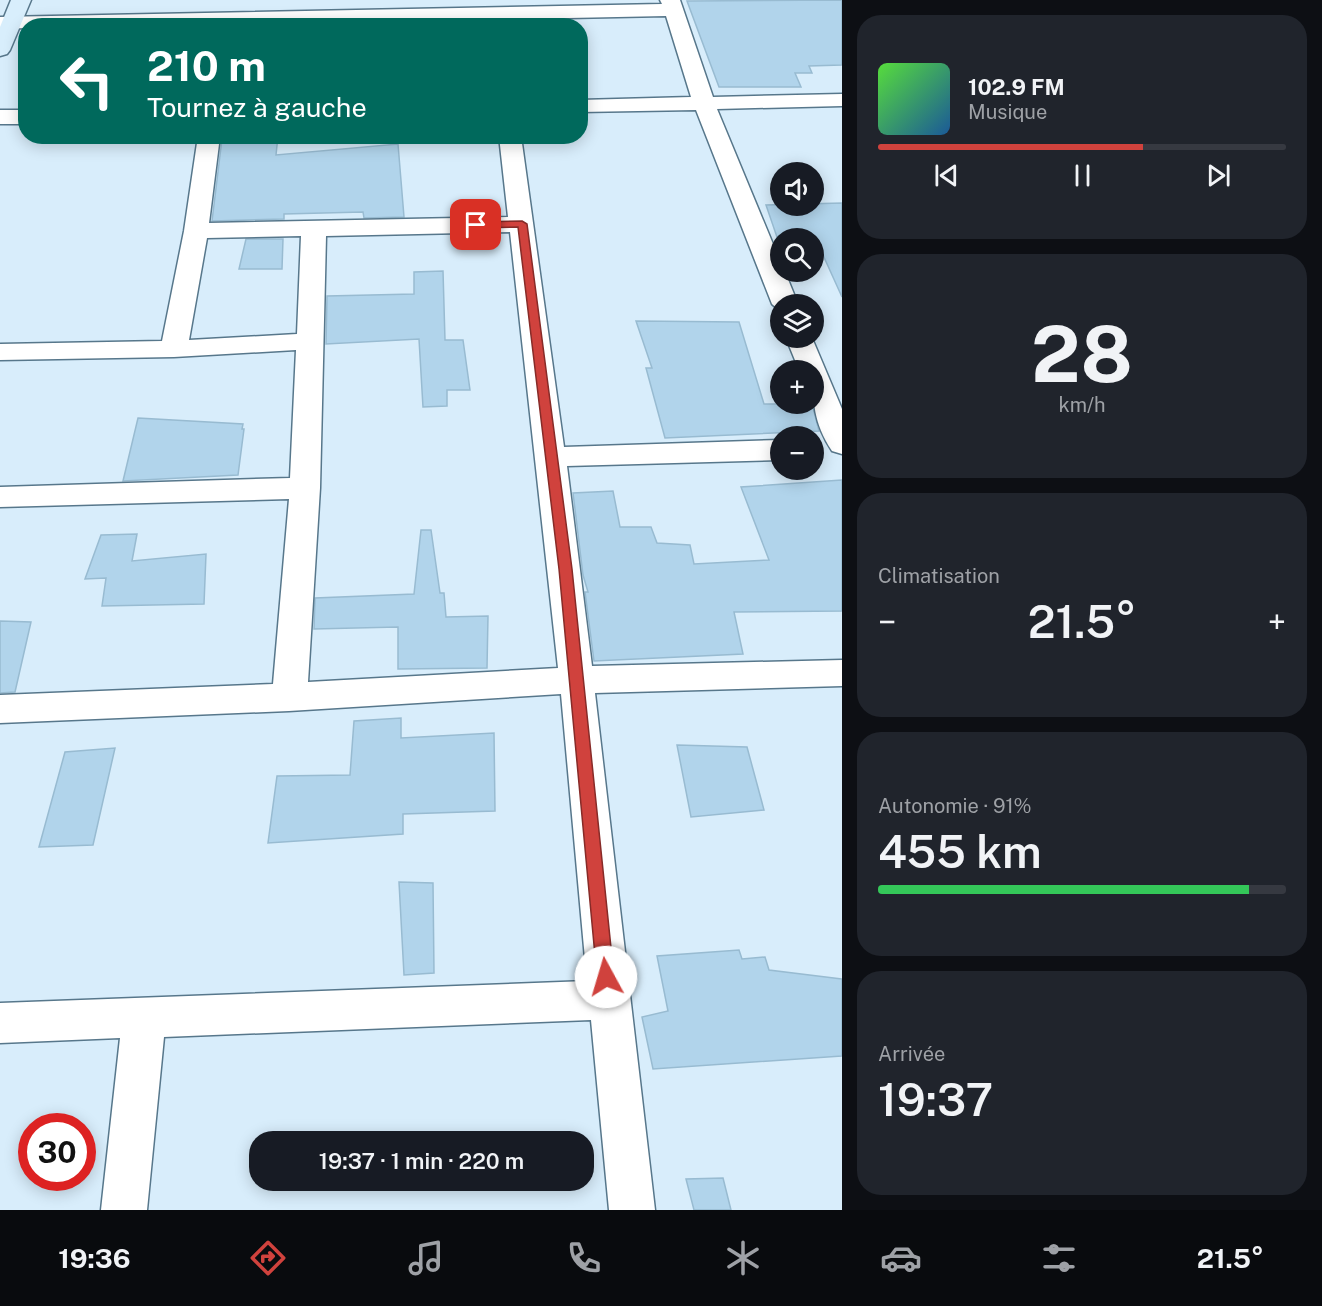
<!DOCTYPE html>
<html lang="fr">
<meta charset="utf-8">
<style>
:root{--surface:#171b24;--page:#20242c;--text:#f1f3f6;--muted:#9ea1a6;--line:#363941;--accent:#d0423d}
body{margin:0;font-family:"Public Sans",sans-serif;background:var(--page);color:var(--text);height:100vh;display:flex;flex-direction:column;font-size:22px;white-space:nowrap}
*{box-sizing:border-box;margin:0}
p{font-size:20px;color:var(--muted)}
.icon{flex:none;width:33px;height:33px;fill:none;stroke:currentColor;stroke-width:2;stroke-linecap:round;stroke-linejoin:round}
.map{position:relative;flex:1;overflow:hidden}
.side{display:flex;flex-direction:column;gap:15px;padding:15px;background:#0d0f14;width:480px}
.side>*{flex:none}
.top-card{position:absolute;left:18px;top:18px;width:570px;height:126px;border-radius:24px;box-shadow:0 3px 15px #0003;background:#00695c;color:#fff;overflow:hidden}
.buttons{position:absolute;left:770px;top:162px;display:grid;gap:12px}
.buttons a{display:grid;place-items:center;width:54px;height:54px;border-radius:50%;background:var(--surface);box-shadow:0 3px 15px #0003;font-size:30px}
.speed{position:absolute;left:18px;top:1113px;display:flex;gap:12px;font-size:30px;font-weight:700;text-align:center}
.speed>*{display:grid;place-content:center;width:78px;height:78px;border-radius:50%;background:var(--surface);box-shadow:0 3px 15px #0003;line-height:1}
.speed .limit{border:9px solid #d22;background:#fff;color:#111}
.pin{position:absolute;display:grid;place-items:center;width:51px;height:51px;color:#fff;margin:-26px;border-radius:12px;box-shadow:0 3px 9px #0006}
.me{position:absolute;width:66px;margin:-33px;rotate:354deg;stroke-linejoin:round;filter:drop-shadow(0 0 4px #0008)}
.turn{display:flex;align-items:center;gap:21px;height:126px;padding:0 30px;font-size:27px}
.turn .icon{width:78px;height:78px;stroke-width:2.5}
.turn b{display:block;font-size:42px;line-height:51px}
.big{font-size:45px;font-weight:600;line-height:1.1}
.side .card{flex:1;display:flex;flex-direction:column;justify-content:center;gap:9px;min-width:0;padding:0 21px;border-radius:24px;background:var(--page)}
.side .dial{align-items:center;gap:0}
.dial b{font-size:78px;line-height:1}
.song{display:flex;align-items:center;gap:18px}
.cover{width:72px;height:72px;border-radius:9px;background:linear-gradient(135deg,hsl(110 70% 55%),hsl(210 70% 35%))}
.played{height:6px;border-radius:3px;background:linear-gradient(90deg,var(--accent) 65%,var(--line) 65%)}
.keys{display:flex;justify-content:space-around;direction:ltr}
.heat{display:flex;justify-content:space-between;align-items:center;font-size:33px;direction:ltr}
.charge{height:9px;border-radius:4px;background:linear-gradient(90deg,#34c759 91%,var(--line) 0)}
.trip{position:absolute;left:249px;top:1131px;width:345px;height:60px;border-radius:24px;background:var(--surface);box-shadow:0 3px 15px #0003;font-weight:600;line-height:60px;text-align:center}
.tabs{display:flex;height:96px;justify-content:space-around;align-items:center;background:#090b0e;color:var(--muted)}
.tabs .icon{width:42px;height:42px}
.tabs .selected{color:var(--accent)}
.tabs b{font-size:27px;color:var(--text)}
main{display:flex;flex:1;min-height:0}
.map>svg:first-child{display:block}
.building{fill:#b1d4eb;stroke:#98bbd1;stroke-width:1.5}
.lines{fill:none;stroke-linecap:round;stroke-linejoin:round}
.street-casing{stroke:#57778b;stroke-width:3}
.secondary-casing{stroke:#57778b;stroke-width:3}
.street{fill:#fff;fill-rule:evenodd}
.secondary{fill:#d8eefc;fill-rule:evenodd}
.route{fill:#d0423d;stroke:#872b28;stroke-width:1.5}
</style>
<main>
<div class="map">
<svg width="842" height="1210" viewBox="0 0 842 1210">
<rect width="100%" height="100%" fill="#d8edfb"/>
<g class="building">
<path d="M 842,0 L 842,65 L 809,66 L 812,73 L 795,73 L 801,87 L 719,87 L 687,1 Z"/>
<path d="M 241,136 L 278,136 L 276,155 L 398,144 L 404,217 L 364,218 L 363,212 L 284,214 L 284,219 L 212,221 L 222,139 Z"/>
<path d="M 842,203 L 842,297 L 818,244 L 813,244 L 813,238 L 780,238 L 779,243 L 766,205 Z"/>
<path d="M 246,239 L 283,239 L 282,269 L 239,269 Z"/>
<path d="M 443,271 L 445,340 L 463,340 L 470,390 L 447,390 L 447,406 L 423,407 L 419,339 L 326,344 L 327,296 L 414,294 L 414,272 Z"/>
<path d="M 636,321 L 739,322 L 764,404 L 812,404 L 819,431 L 665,438 L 646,368 L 652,368 Z"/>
<path d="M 138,418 L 243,424 L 242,429 L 244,429 L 238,475 L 123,481 Z"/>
<path d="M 842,480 L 842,611 L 734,612 L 743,654 L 594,661 L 585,592 L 588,592 L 583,575 L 573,493 L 613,491 L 620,527 L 651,527 L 657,543 L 690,545 L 694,564 L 769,560 L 741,487 Z"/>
<path d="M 421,530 L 431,530 L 440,593 L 444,593 L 446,617 L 488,616 L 487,668 L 398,669 L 398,627 L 314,629 L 315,598 L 414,594 Z"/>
<path d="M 137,534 L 132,561 L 206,554 L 204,604 L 102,606 L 106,578 L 85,579 L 101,535 Z"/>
<path d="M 0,621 L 31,622 L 15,692 L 0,693 Z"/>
<path d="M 401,718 L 401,738 L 494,733 L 495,811 L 403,814 L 403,834 L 268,843 L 277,776 L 350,775 L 354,721 Z"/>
<path d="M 677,745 L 747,747 L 764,810 L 691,817 Z"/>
<path d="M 115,748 L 93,845 L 39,847 L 65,752 Z"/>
<path d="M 399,882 L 433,883 L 434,973 L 404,975 Z"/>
<path d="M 739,950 L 742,959 L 765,957 L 769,970 L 842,979 L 842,1056 L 653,1069 L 642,1017 L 668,1011 L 657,956 Z"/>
<path d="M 723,1178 L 731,1210 L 694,1210 L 686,1179 Z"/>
</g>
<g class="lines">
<g class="street-casing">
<g id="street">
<path d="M 660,0 L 680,0 L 713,97 L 842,94 L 842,106 L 717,109 L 780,261 L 780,272 L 785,272 L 798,304 L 780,304 L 780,311 L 772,304 L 696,110 L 580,112 L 580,100 L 691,97 L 666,16 L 174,26 L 26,26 L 26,28 L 0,29 L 0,17 L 662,4 Z"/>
<rect x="0" y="110" width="26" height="14"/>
<path d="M 198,136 L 220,136 L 209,223 L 508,217 L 499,136 L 521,136 L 564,447 L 780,440 L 780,460 L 567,466 L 592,666 L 842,660 L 842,686 L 595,693 L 655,1210 L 609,1210 L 591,1020 L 164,1037 L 147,1210 L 101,1210 L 120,1038 L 0,1043 L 0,1003 L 587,981 L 561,694 L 289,711 L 0,723 L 0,695 L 273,684 L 289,499 L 0,507 L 0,487 L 290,478 L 296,350 L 174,357 L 0,360 L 0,344 L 162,341 L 184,231 ZM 510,232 L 558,668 L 308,682 L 320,488 L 326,236 ZM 301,236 L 297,334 L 189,340 L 207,238 Z"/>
<path d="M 786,338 L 812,338 L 842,409 L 842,454 L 832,451 C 813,422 813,402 813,370 L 799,370 Z"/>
</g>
</g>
<g class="secondary-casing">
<path id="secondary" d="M 11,0 L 31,0 L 10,50 L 7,54 L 0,56 L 0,27 Z"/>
</g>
<use href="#street" class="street"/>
<use href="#secondary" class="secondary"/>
</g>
<path class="route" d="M 522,221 L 527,224 L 572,569 L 614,977 L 612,983 L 606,985 L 600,983 L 597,977 L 559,569 L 518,227 L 476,228 L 471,225 L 476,222 Z"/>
</svg>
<div class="buttons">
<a><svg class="icon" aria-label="sound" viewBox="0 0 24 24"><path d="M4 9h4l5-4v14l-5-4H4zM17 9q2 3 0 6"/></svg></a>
<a><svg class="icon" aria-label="search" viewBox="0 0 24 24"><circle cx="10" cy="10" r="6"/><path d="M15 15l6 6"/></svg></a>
<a><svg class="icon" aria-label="layers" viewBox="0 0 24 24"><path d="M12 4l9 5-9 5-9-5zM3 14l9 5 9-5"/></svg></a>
<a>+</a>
<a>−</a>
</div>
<div class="speed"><div class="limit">30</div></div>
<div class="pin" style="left:476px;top:225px;background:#d93025"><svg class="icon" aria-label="arrive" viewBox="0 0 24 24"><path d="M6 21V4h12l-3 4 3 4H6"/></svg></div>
<svg class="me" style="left:606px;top:977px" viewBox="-20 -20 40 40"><circle r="19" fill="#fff"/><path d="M0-13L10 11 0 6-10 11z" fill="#d0423d"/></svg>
<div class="trip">19:37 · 1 min · 220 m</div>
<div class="top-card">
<div class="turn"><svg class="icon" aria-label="left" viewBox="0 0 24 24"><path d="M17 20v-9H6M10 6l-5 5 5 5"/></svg><div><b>210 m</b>Tournez à gauche</div></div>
</div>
</div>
<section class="side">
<div class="card">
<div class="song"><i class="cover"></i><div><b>102.9 FM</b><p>Musique</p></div></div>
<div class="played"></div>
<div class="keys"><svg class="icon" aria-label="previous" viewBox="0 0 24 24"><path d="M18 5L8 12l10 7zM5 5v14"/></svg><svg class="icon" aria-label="pause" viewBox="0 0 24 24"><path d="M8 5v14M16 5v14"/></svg><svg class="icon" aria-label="next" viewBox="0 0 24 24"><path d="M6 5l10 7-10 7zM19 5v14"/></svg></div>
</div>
<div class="card dial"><b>28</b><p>km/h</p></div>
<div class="card"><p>Climatisation</p>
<div class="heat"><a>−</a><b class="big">21.5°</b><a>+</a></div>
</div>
<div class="card"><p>Autonomie · 91%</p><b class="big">455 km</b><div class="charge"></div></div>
<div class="card"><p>Arrivée</p><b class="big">19:37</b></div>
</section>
</main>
<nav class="tabs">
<b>19:36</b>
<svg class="icon selected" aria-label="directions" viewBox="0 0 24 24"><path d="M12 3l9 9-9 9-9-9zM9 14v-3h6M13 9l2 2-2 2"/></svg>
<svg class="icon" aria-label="music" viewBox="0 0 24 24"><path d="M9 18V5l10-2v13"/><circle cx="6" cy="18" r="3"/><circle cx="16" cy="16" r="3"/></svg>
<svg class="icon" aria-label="phone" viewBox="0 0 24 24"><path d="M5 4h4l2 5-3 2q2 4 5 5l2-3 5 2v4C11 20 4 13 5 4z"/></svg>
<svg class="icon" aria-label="climate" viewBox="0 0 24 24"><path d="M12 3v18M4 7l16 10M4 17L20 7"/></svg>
<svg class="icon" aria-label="car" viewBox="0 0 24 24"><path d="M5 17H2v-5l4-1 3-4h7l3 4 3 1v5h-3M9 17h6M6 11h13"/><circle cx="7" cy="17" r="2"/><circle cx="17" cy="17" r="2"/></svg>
<svg class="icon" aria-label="filters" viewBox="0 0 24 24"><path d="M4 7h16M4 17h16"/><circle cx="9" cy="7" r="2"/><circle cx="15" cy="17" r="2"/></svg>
<b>21.5°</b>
</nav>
